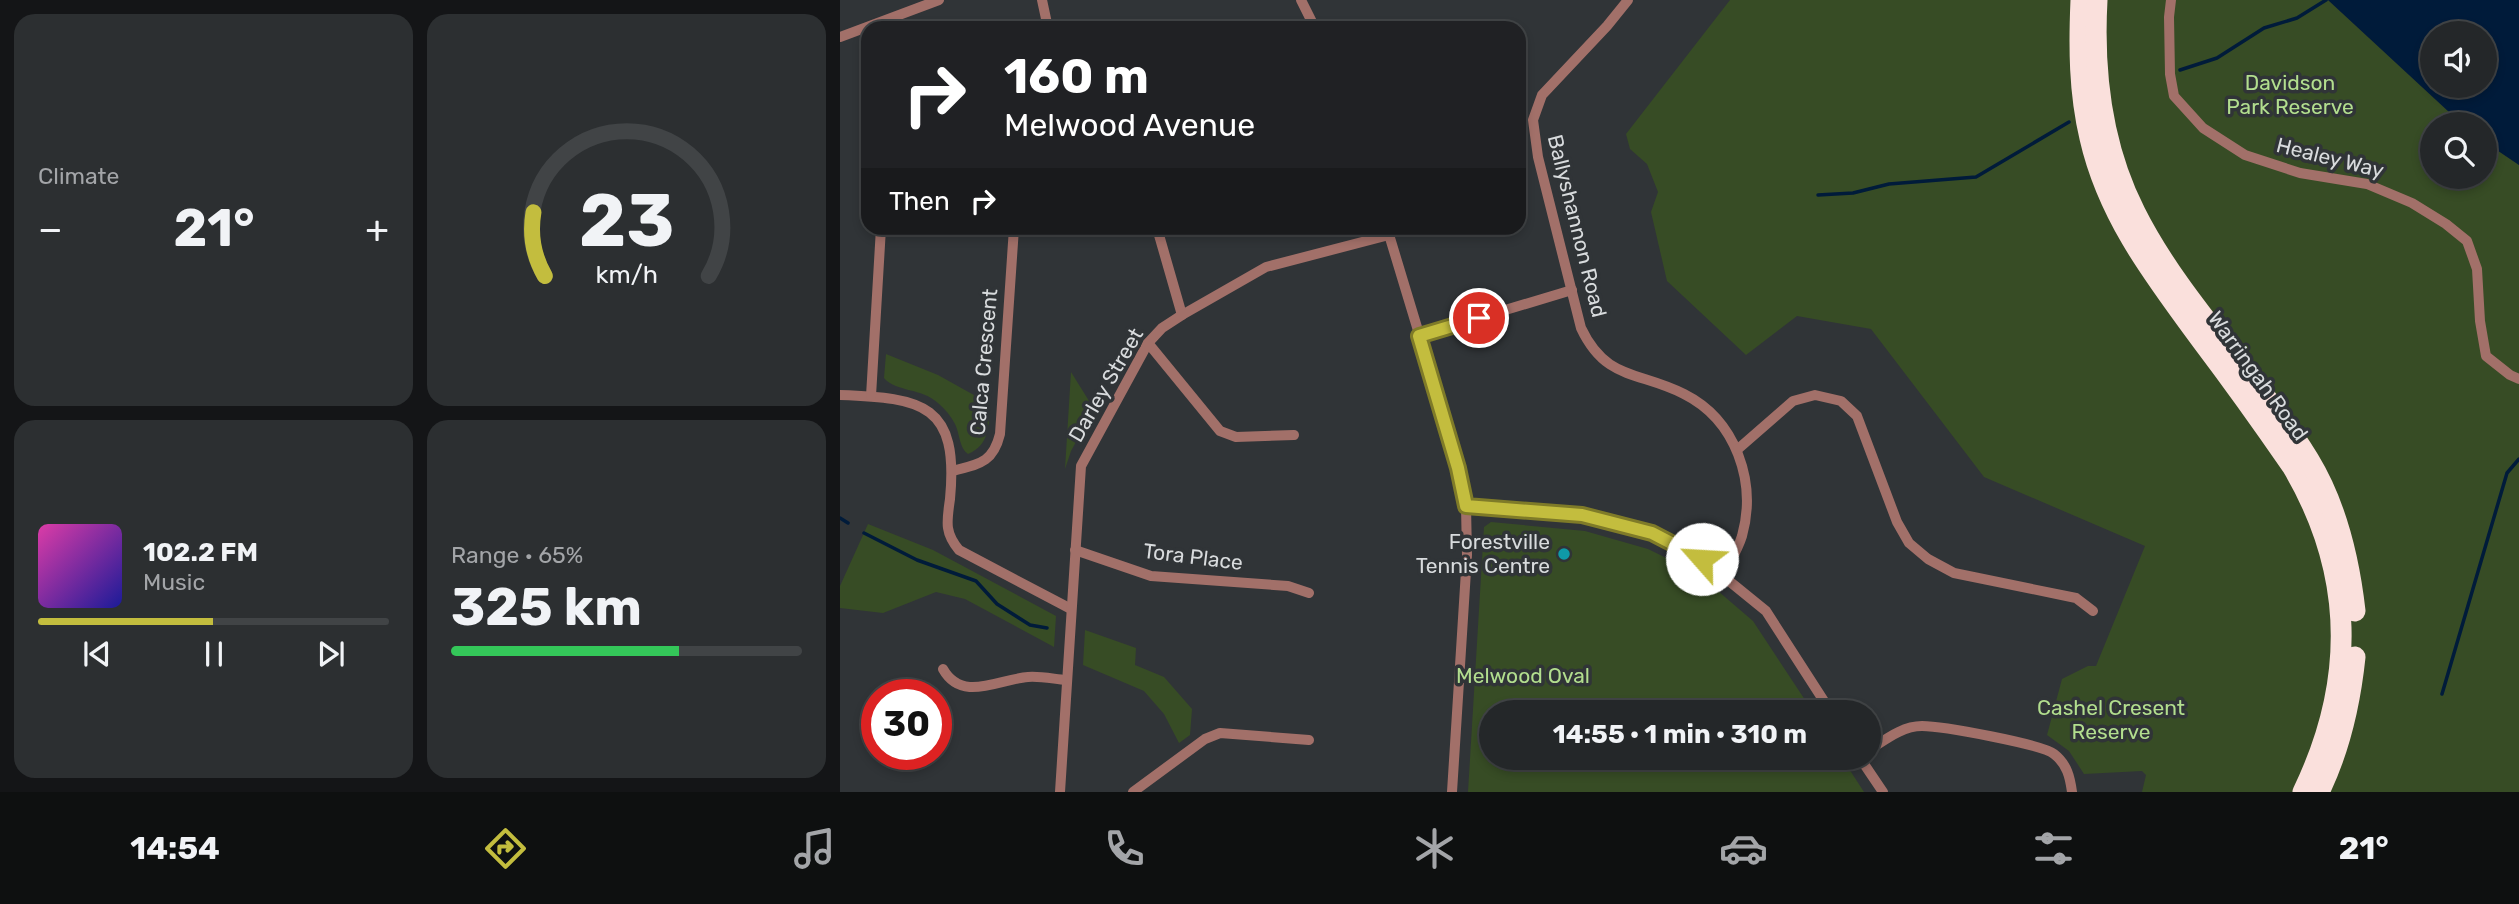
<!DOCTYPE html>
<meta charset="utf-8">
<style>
:root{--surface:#242729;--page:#2c2f31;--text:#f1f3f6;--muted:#a3a5a8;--line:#414446;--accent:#c3bd3e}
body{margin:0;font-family:Rubik,sans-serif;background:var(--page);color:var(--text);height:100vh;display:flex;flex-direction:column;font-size:26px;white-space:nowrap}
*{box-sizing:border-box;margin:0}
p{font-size:23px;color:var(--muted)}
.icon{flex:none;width:38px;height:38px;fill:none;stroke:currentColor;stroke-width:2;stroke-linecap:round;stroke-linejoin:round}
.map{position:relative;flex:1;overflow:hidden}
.drawer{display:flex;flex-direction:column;gap:14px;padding:14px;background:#141517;width:840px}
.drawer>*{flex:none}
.hud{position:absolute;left:21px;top:21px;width:665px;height:214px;border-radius:21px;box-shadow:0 4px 10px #0003,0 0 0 2px var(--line);background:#202124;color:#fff;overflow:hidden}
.buttons{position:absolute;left:1580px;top:21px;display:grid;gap:14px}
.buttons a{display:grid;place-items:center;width:77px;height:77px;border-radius:50%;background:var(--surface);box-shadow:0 4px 10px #0003,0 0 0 2px var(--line);font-size:35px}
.speed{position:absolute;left:21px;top:679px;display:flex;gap:14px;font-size:35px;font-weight:700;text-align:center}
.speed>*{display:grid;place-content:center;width:91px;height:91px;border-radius:50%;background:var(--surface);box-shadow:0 4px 10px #0003,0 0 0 2px var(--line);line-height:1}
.speed .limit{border:10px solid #d22;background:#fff;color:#111}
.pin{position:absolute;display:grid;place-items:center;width:60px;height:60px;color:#fff;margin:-30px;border:4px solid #fff;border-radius:50%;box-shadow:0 2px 7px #0007}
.me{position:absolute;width:77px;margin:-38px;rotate:296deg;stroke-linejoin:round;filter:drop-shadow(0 0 5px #0008)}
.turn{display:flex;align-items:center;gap:24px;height:147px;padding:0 28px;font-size:32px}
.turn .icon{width:91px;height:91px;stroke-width:2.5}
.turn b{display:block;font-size:49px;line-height:60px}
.then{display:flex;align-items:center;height:66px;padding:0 28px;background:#0003;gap:14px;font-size:26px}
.big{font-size:52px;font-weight:700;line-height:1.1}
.drawer .tile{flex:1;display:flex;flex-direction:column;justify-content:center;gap:10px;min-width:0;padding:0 24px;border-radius:21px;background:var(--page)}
.drawer .dial{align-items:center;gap:0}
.dial svg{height:182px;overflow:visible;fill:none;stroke:var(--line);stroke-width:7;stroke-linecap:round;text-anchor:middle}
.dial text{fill:var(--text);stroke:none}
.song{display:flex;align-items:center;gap:21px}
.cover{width:84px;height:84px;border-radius:10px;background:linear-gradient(135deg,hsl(320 70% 55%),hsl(240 70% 35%))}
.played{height:7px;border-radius:4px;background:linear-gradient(90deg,var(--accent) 50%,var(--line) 50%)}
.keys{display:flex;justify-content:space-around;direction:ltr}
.heat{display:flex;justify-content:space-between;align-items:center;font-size:38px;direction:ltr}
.charge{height:10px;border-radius:5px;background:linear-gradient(90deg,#34c759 65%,var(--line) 0)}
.drawer .tiles{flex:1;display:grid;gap:14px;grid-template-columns:repeat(2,1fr)}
.trip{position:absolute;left:639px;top:700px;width:402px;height:70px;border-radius:35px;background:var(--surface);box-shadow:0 4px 10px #0003,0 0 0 2px var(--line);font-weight:700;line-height:70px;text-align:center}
.dock{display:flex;height:112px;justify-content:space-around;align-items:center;background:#0e1010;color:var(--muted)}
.dock .icon{width:49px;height:49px}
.dock .on{color:var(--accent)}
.dock b{font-size:32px;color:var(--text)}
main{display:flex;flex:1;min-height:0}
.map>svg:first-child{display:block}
.green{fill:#374c25}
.water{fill:#001b3a;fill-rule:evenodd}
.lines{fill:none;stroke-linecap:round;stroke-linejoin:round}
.stream{stroke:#001b3a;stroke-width:3.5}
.street{stroke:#a27069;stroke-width:10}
.highway{stroke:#fae0dc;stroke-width:21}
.route-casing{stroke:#7f7b28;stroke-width:18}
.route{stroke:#c3bd3e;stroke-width:12}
.culture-dot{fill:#0f9aa8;stroke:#303437;stroke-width:2.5}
.labels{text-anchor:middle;stroke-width:7;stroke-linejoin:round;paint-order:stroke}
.park-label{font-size:21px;fill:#b2de8e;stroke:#303437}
.street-label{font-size:21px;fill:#d8dbdd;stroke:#303437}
.poi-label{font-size:21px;fill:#d8dbdd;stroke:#303437;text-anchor:end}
</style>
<main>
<section class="drawer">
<div class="tiles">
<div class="tile"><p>Climate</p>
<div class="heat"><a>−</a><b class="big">21°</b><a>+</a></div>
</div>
<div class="tile dial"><svg viewBox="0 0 100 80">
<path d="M14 69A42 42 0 1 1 86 69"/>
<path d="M14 69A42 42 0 0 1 9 41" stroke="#c3bd3e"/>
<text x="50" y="56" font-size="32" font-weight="700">23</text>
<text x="50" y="72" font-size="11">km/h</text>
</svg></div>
<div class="tile">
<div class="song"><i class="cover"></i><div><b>102.2 FM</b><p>Music</p></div></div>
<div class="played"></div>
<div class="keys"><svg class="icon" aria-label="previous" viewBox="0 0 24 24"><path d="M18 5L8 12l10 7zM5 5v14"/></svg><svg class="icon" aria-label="pause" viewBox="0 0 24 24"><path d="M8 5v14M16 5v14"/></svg><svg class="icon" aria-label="next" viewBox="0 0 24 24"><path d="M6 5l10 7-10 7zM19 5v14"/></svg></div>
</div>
<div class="tile"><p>Range · 65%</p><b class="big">325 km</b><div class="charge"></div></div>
</div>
</section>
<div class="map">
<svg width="1679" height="792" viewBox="0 0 1679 792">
<rect width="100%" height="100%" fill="#303437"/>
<g class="green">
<path d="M 890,0 L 1488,0 L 1622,124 L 1592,124 L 1592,177 L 1645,177 L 1645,142 L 1679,165 L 1679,792 L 1302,792 L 1306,775 L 1302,771 L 1244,774 L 1229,751 L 1207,735 L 1222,679 L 1248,666 L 1256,666 L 1305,546 L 1144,477 L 1031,329 L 957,316 L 906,355 L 827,281 L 811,212 L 818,192 L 807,164 L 790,149 L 786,134 Z"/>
<path d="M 46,354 L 98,375 L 150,404 C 149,424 150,445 128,454 C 119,448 120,434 115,424 C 111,416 105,409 98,403 C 82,388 56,392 44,378 Z"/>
<path d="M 231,372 L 254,409 L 231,451 L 225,469 Z"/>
<path d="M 651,522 L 745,531 L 808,549 L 857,573 L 913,621 L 973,712 L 651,712 L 651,758 L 1002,758 L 1024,792 L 628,792 L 644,527 Z"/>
<path d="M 28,524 L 93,550 L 216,616 L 214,647 L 125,599 L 96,592 L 43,613 L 0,608 L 0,586 Z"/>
<path d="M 245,630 L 296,648 L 295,665 L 324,677 L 352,709 L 350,735 L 339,743 L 324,714 L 304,691 L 243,665 Z"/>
</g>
<path class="water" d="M 1488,0 L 1679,0 L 1679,165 L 1645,142 L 1645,124 L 1622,124 ZM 1592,33 L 1645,33 L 1645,86 L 1592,86 Z"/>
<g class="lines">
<g class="stream">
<path d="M 1340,70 L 1377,58 L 1424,28 L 1457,18 L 1486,0"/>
<path d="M 978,195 L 1013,193 L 1049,184 L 1136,177 L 1229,122"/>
<path d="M 0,518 L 8,523"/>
<path d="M 24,533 L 77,560 L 136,581 L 157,604 L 190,625 L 207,628"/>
<path d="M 1602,694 L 1667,473 L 1679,459"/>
</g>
<g class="street">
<path d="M 202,0 L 208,28"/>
<path d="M 461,0 L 475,28"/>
<path d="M 788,0 L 767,26 L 702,95 L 693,120 L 698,157 L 741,328 C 766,381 799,371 844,394 C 896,420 917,482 902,536 C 898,549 890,562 884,574"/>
<path d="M 1331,0 L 1329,17 L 1330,74 L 1334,96 L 1363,128 L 1405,155 L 1460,173 L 1527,184 L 1572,203 L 1606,224 L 1627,241 L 1637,269 L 1640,321 L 1646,356 L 1670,375 L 1679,379"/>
<path d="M 0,37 L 99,0"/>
<path d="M 317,228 L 342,315"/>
<path d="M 547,228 L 606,423 L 626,506 L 627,555 L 612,792"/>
<path d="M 579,336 L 732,290"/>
<path d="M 308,343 L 380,431 L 396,437 L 454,435"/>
<path d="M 0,395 C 83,398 119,404 110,499 C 107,521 104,532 119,550 L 231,609"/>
<path d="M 31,396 L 41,228"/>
<path d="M 898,449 L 953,401 L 975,395 L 1001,401 L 1017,416 L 1057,522 L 1069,543 L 1088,559 L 1114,573 L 1236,598 L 1253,611"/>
<path d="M 112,471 C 139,464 153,463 160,434 L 174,228"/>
<path d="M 626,506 L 742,515 L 812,533 L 862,559 L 926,611 L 991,712"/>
<path d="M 235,550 L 311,576 L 448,586 L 469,593"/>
<path d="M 103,669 C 122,703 159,679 188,677 C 200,676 214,679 226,680"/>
<path d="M 1029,750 C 1045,740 1062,726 1082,726 C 1102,726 1201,744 1214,754 C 1227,764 1230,777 1232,792"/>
<path d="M 1020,758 L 1043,792"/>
<path d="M 220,792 L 241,466 L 308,343 L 322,328 L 342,315 L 426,267 L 549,235"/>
<path d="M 293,792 L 365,739 L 380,733 L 469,740"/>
</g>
<g class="highway">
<path d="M 1241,0 C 1239,46 1239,92 1250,138 C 1268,217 1315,277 1362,341 C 1393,382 1423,424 1452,466 C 1515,572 1516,682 1463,792"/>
<path d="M 1257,0 C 1253,72 1262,147 1295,212 C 1339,300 1417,375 1469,460 C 1497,506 1509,558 1515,611"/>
<path d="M 1479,792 C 1500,749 1510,705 1515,657"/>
</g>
</g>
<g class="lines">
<g class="route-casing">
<path id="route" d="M 639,318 L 579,336 L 618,468 L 626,506 L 742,515 L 812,533 L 862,559"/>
</g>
<use href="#route" class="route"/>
</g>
<circle class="culture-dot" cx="724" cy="554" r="7"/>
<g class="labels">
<g class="park-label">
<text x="1450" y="90">Davidson<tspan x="1450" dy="24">Park Reserve</tspan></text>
<text x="683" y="683">Melwood Oval</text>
<text x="1271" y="715">Cashel Cresent<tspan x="1271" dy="24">Reserve</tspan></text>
</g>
<g class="street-label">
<text transform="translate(1490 158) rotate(14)" y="7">Healey Way</text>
<text transform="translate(737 226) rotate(76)" y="7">Ballyshannon Road</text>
<text transform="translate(144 362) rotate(-85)" y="7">Calca Crescent</text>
<text transform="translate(1418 376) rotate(54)" y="7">Warringah Road</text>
<text transform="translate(266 385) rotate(-60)" y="7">Darley Street</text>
<text transform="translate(353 557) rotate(7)" y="7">Tora Place</text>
</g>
<g class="poi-label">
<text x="710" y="549">Forestville<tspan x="710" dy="24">Tennis Centre</tspan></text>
</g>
</g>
</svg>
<div class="buttons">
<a><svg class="icon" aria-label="sound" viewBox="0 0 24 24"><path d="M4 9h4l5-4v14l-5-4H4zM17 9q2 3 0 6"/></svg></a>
<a><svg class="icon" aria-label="search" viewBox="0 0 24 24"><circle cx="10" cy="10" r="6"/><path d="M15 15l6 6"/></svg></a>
</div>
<div class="speed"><div class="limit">30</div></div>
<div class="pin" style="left:639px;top:318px;background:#d93025"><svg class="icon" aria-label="arrive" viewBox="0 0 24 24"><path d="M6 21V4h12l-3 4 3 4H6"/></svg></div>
<svg class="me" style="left:862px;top:559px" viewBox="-20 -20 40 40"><circle r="19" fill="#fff"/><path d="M0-13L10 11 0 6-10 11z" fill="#c3bd3e"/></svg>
<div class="trip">14:55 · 1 min · 310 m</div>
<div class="hud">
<div class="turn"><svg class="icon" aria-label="right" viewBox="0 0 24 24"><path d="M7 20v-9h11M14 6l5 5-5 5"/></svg><div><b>160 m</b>Melwood Avenue</div></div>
<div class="then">Then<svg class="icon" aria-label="right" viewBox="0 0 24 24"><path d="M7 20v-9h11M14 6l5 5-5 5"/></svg></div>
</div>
</div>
</main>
<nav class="dock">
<b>14:54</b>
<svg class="icon on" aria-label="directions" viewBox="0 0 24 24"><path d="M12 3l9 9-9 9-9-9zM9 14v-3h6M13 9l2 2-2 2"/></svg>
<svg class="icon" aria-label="music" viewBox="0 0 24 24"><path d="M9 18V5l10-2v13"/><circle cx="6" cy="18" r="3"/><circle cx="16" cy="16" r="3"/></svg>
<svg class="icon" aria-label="phone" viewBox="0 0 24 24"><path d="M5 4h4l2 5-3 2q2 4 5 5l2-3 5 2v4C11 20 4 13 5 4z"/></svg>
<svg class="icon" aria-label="climate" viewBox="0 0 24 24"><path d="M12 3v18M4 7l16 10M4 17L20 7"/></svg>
<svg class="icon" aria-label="car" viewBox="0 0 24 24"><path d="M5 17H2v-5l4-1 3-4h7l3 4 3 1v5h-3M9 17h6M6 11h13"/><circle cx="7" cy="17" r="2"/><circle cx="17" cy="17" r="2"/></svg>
<svg class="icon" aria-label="filters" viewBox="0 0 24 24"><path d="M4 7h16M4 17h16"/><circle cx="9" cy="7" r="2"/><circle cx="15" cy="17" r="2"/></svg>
<b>21°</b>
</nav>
